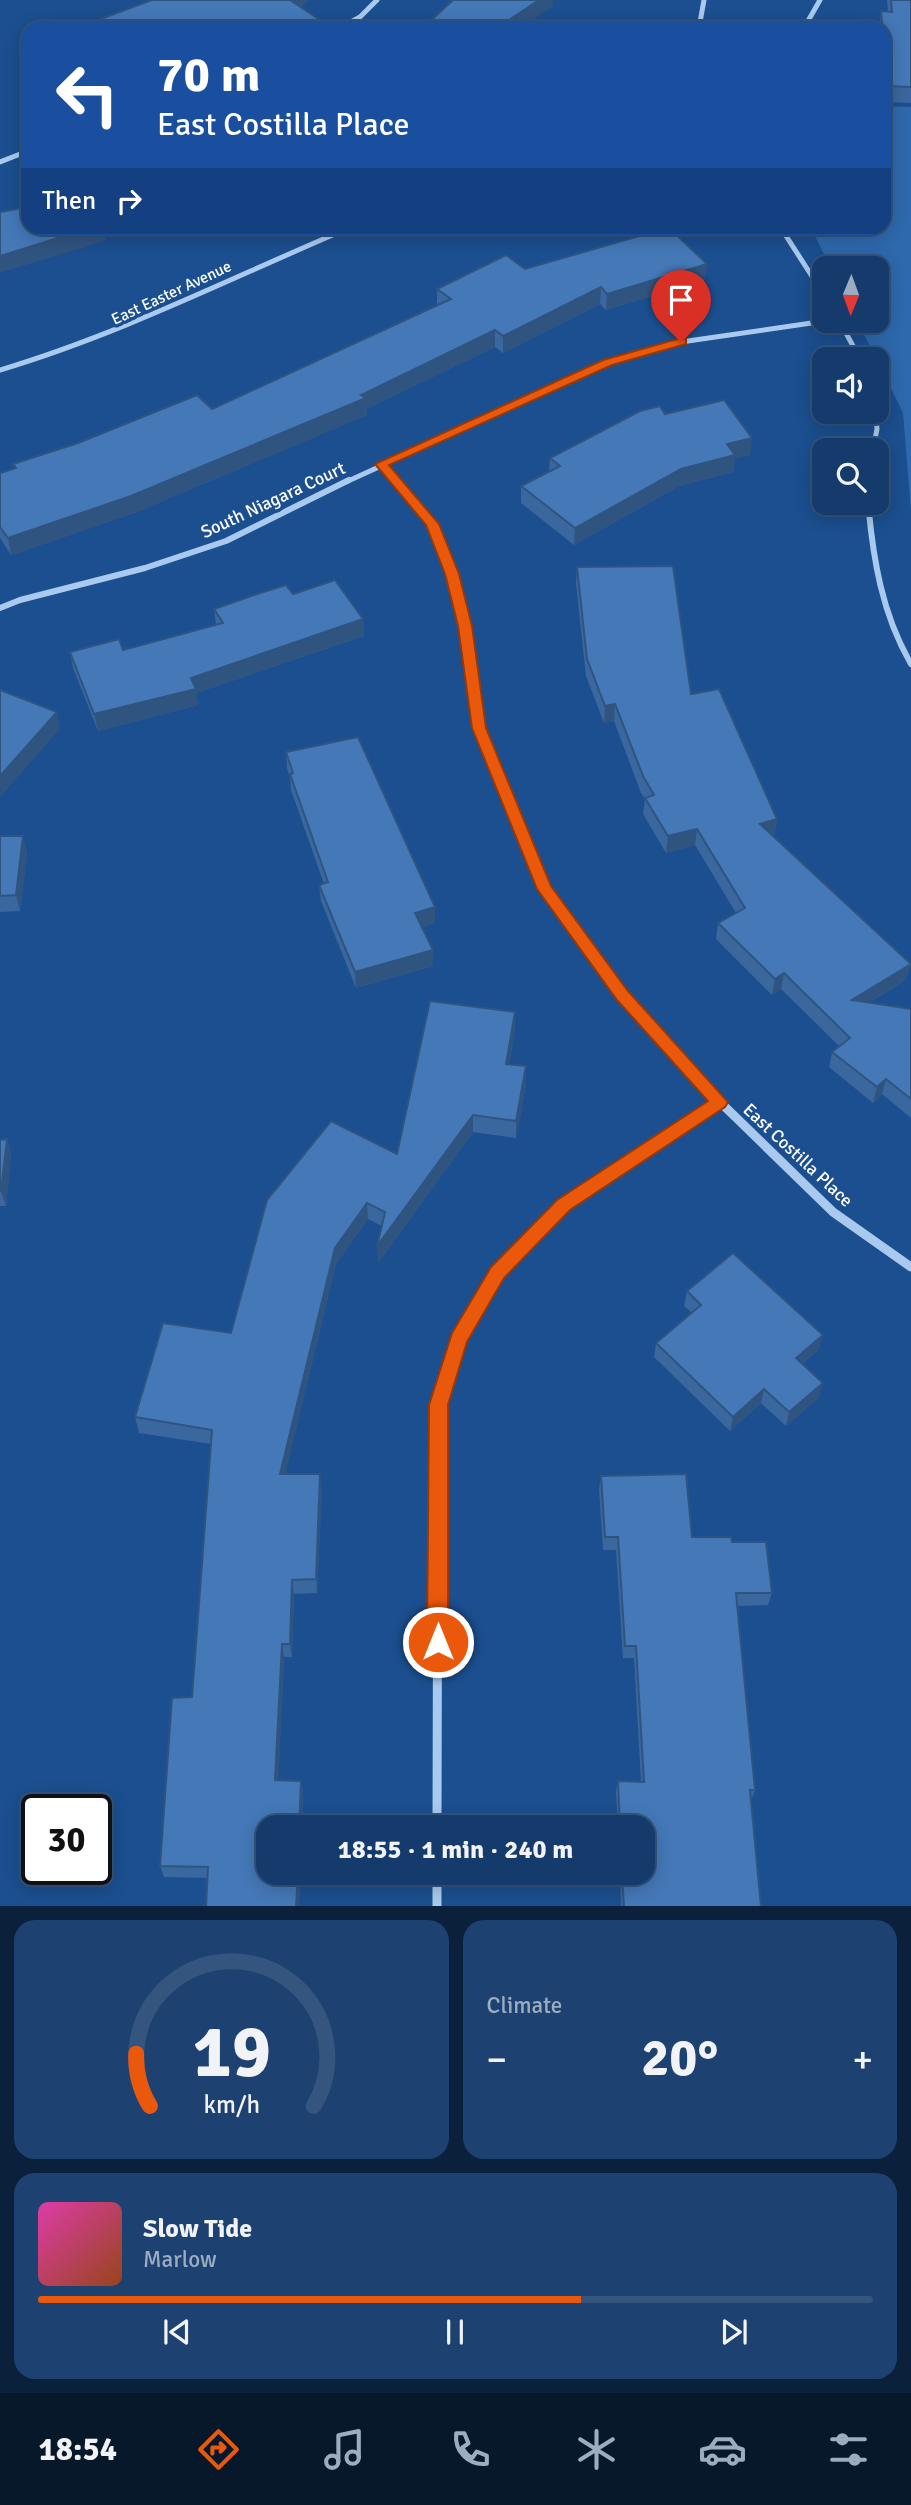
<!DOCTYPE html>
<meta charset="utf-8">
<style>
:root{--surface:#143b6b;--page:#1d4271;--text:#f1f3f6;--muted:#9dadc1;--line:#33557e;--accent:#ea580c}
body{margin:0;font-family:Signika,sans-serif;background:var(--page);color:var(--text);height:100vh;display:flex;flex-direction:column;font-size:26px;white-space:nowrap}
*{box-sizing:border-box;margin:0}
p{font-size:23px;color:var(--muted)}
.icon{flex:none;width:38px;height:38px;fill:none;stroke:currentColor;stroke-width:2;stroke-linecap:round;stroke-linejoin:round}
.map{position:relative;height:1906px;overflow:hidden}
.drawer{display:flex;flex-direction:column;gap:14px;padding:14px;background:#0b203b;flex:1}
.drawer>*{flex:none}
.top-card{position:absolute;left:21px;top:21px;width:870px;height:214px;border-radius:21px;box-shadow:0 4px 18px #0003,0 0 0 2px var(--line);background:#1a4fa0;color:#fff;overflow:hidden}
.needle{width:46px;rotate:181deg}
.controls{position:absolute;left:812px;top:256px;display:grid;gap:14px}
.controls a{display:grid;place-items:center;width:77px;height:77px;border-radius:14px;background:var(--surface);box-shadow:0 4px 18px #0003,0 0 0 2px var(--line);font-size:35px}
.speed{position:absolute;left:21px;top:1794px;display:flex;gap:14px;font-size:35px;font-weight:700;text-align:center}
.speed>*{display:grid;place-content:center;width:91px;height:91px;border-radius:50%;background:var(--surface);box-shadow:0 4px 18px #0003,0 0 0 2px var(--line);line-height:1}
.speed .limit{border:4px solid #111;border-radius:10px;background:#fff;color:#111}
.pin{position:absolute;display:grid;place-items:center;width:60px;height:60px;color:#fff;margin:-72px -30px;border-radius:50% 50% 50% 0;rotate:-45deg;box-shadow:0 0 7px #0007}
.pin .icon{rotate:45deg}
.me{position:absolute;width:77px;margin:-38px;rotate:0deg;stroke-linejoin:round;filter:drop-shadow(0 0 5px #0008)}
.turn{display:flex;align-items:center;gap:24px;height:147px;padding:0 21px;font-size:32px}
.turn .icon{width:91px;height:91px;stroke-width:2.5}
.turn b{display:block;font-size:49px;line-height:60px}
.then{display:flex;align-items:center;height:66px;padding:0 21px;background:#0003;gap:14px;font-size:26px}
.big{font-size:52px;font-weight:700;line-height:1.1}
.drawer .widget{flex:1;display:flex;flex-direction:column;justify-content:center;gap:10px;min-width:0;padding:0 24px;border-radius:21px;background:var(--page)}
.drawer .dial{align-items:center;gap:0}
.dial svg{height:182px;overflow:visible;fill:none;stroke:var(--line);stroke-width:7;stroke-linecap:round;text-anchor:middle}
.dial text{fill:var(--text);stroke:none}
.song{display:flex;align-items:center;gap:21px}
.cover{width:84px;height:84px;border-radius:10px;background:linear-gradient(135deg,hsl(320 70% 55%),hsl(20 70% 35%))}
.played{height:7px;border-radius:4px;background:linear-gradient(90deg,var(--accent) 65%,var(--line) 65%)}
.keys{display:flex;justify-content:space-around;direction:ltr}
.heat{display:flex;justify-content:space-between;align-items:center;font-size:38px;direction:ltr}
.drawer .tiles{flex:1;display:grid;gap:14px;grid-template-columns:1fr 1fr}
.widget:last-child{grid-column:span 2}
.trip{position:absolute;left:256px;top:1815px;width:399px;height:70px;border-radius:21px;background:var(--surface);box-shadow:0 4px 18px #0003,0 0 0 2px var(--line);font-weight:700;line-height:70px;text-align:center}
.tab-bar{display:flex;height:112px;justify-content:space-around;align-items:center;background:#08182b;color:var(--muted)}
.tab-bar .icon{width:49px;height:49px}
.tab-bar .active{color:var(--accent)}
.tab-bar b{font-size:32px;color:var(--text)}
.map>svg:first-child{display:block}
.green{fill:#2e69ad}
.lines{fill:none;stroke-linecap:round;stroke-linejoin:round}
.minor-far2{stroke:#a9c9ee;stroke-width:5}
.minor-far1{stroke:#a9c9ee;stroke-width:6}
.minor{stroke:#a9c9ee;stroke-width:9}
.wall{fill:#3a679d}
.shaded-wall{fill:#305480}
.building{fill:#4478b7;stroke:#305480;stroke-width:2}
.route{fill:#ea580c;stroke:#983908;stroke-width:2}
.labels{text-anchor:middle;stroke-width:7;stroke-linejoin:round;paint-order:stroke}
.far-street-label{font-size:16px;fill:#fff;stroke:#1b4f8f}
.street-label{font-size:18px;fill:#fff;stroke:#1b4f8f}
</style>
<div class="map">
<svg width="911" height="1907" viewBox="0 0 911 1907">
<rect width="100%" height="100%" fill="#1b4f8f"/>
<path class="green" d="M 884,106 L 911,107 L 911,511 L 903,413 L 857,320 L 877,320 L 877,268 L 831,268 L 811,228 L 884,228 Z"/>
<g class="lines">
<g class="minor-far2">
<path d="M 340,28 L 360,17 L 377,0"/>
<path d="M 699,28 L 704,0"/>
<path d="M 804,28 L 820,0"/>
<path d="M 0,162 L 28,151"/>
<path d="M 781,228 L 824,295"/>
<path d="M 839,320 L 860,359"/>
<path d="M 0,370 C 121,334 233,277 349,228"/>
<path d="M 873,450 L 877,429 L 875,411"/>
<path d="M 381,464 L 396,482"/>
<path d="M 346,482 L 608,362 L 681,342 L 832,320"/>
</g>
<g class="minor-far1">
<path d="M 394,480 L 432,524 L 452,574 L 465,626 L 479,728 L 544,889 L 622,995 L 720,1103"/>
<path d="M 868,502 C 873,559 882,614 911,664"/>
<path d="M 0,608 L 20,600 L 145,568 L 226,541 L 349,480"/>
</g>
<g class="minor">
<path d="M 719,1101 L 833,1212 L 911,1267"/>
<path d="M 437,1827 L 438,1405 L 459,1339 L 497,1273 L 564,1205 L 719,1102"/>
<path d="M 437,1872 L 437,1907"/>
</g>
</g>
<g class="wall">
<path d="M 887,0 L 911,0 L 911,103 L 884,102 L 884,28 L 858,28 L 859,21 L 880,22 L 881,11 L 888,11 Z"/>
<path d="M 525,269 L 705,280 L 606,310 L 600,304 L 503,353 L 495,347 L 366,409 L 367,415 L 134,513 L 11,555 L 0,538 L 0,473 L 14,468 L 13,464 L 212,409 L 437,306 L 437,289 Z"/>
<path d="M 665,414 L 750,455 L 735,458 L 733,472 L 679,486 L 574,545 L 521,503 L 521,486 L 549,471 L 550,458 Z"/>
<path d="M 577,567 L 691,694 L 777,819 L 774,836 L 906,980 L 870,1002 L 911,1009 L 911,1118 L 882,1094 L 873,1103 L 829,1067 L 832,1052 L 839,1046 L 781,989 L 772,995 L 716,939 L 718,923 L 736,913 L 695,845 L 666,853 L 643,814 L 645,799 L 641,793 L 614,721 L 604,723 L 586,676 L 576,584 Z"/>
<path d="M 293,594 L 363,619 L 364,636 L 196,693 L 198,705 L 98,731 L 73,668 L 70,652 L 123,650 L 216,625 L 214,609 Z"/>
<path d="M 286,752 L 435,907 L 435,923 L 422,927 L 433,950 L 433,966 L 356,988 L 321,901 L 319,885 L 324,884 L 291,790 L 290,778 L 287,768 Z"/>
<path d="M 0,836 L 27,852 L 20,911 L 0,912 Z"/>
<path d="M 515,1012 L 515,1030 L 509,1064 L 526,1084 L 516,1138 L 473,1132 L 378,1263 L 382,1226 L 368,1219 L 336,1264 L 285,1474 L 322,1489 L 317,1593 L 294,1594 L 292,1657 L 284,1657 L 278,1781 L 301,1781 L 303,1793 L 299,1907 L 206,1907 L 208,1878 L 164,1877 L 160,1866 L 192,1697 L 211,1444 L 139,1433 L 135,1417 L 231,1333 L 397,1154 Z"/>
<path d="M 7,1139 L 11,1154 L 6,1206 L 0,1206 L 0,1140 Z"/>
<path d="M 687,1291 L 819,1349 L 802,1364 L 819,1397 L 786,1426 L 761,1403 L 730,1431 L 654,1357 L 656,1343 L 692,1313 L 684,1306 Z"/>
<path d="M 601,1476 L 692,1537 L 732,1542 L 772,1593 L 768,1605 L 737,1606 L 755,1790 L 751,1801 L 761,1907 L 621,1907 L 620,1872 L 642,1872 L 642,1827 L 618,1827 L 616,1792 L 618,1781 L 641,1782 L 634,1658 L 623,1658 L 616,1550 L 603,1550 L 599,1489 Z"/>
</g>
<g class="shaded-wall">
<path d="M 290,0 L 309,0 L 291,16 Z"/>
<path d="M 539,0 L 553,0 L 553,6 L 521,28 L 497,28 Z"/>
<path d="M 90,228 L 105,228 L 107,240 L 0,273 L 0,256 Z"/>
<path d="M 707,264 L 705,280 L 606,310 L 607,294 Z"/>
<path d="M 601,287 L 600,304 L 503,353 L 503,336 Z"/>
<path d="M 495,330 L 495,347 L 366,409 L 367,415 L 134,513 L 11,555 L 8,538 L 361,395 Z"/>
<path d="M 752,438 L 750,455 L 735,458 L 733,472 L 679,486 L 574,545 L 575,528 L 727,444 Z"/>
<path d="M 363,619 L 364,636 L 196,693 L 198,705 L 98,731 L 94,714 L 191,678 Z"/>
<path d="M 615,704 L 614,721 L 604,723 L 605,706 Z"/>
<path d="M 57,712 L 60,729 L 0,797 L 0,776 Z"/>
<path d="M 777,819 L 774,836 L 760,824 Z"/>
<path d="M 697,829 L 695,845 L 666,853 L 668,836 Z"/>
<path d="M 23,836 L 27,852 L 20,911 L 16,895 Z"/>
<path d="M 435,907 L 435,923 L 416,929 L 415,913 Z"/>
<path d="M 433,950 L 433,966 L 356,988 L 355,972 Z"/>
<path d="M 911,964 L 906,980 L 848,1015 L 852,1000 Z"/>
<path d="M 784,973 L 781,989 L 772,995 L 775,979 Z"/>
<path d="M 515,1012 L 515,1030 L 506,1081 L 506,1064 Z"/>
<path d="M 526,1066 L 526,1084 L 516,1138 L 516,1121 Z"/>
<path d="M 886,1079 L 882,1094 L 873,1103 L 877,1087 Z"/>
<path d="M 473,1115 L 473,1132 L 378,1263 L 377,1246 Z"/>
<path d="M 7,1139 L 11,1154 L 6,1206 L 1,1191 Z"/>
<path d="M 367,1203 L 368,1219 L 336,1264 L 282,1488 L 280,1474 L 335,1248 Z"/>
<path d="M 823,1335 L 819,1349 L 792,1372 L 796,1358 Z"/>
<path d="M 823,1383 L 819,1397 L 786,1426 L 789,1412 Z"/>
<path d="M 764,1389 L 761,1403 L 730,1431 L 733,1417 Z"/>
<path d="M 320,1474 L 322,1489 L 317,1593 L 316,1579 Z"/>
<path d="M 292,1580 L 294,1594 L 292,1657 L 290,1644 Z"/>
<path d="M 282,1644 L 284,1657 L 278,1792 L 275,1780 Z"/>
<path d="M 301,1781 L 303,1793 L 302,1827 L 299,1827 Z"/>
<path d="M 298,1872 L 300,1872 L 299,1907 L 296,1907 Z"/>
</g>
<g class="building">
<path d="M 152,0 L 290,0 L 332,28 L 76,28 Z"/>
<path d="M 453,0 L 539,0 L 497,28 L 414,28 L 420,24 L 425,26 Z"/>
<path d="M 891,0 L 911,0 L 911,87 L 884,86 L 884,28 L 859,28 L 859,21 L 882,22 L 881,11 L 892,12 Z"/>
<path d="M 28,207 L 28,228 L 90,228 L 0,256 L 0,212 Z"/>
<path d="M 667,228 L 669,228 L 707,264 L 607,294 L 601,287 L 503,336 L 495,330 L 361,395 L 366,398 L 131,496 L 8,538 L 0,527 L 0,473 L 16,468 L 13,464 L 78,443 L 197,395 L 212,409 L 451,299 L 437,289 L 506,255 L 525,269 Z"/>
<path d="M 724,400 L 752,438 L 727,444 L 735,455 L 681,469 L 575,528 L 521,486 L 560,466 L 550,458 L 640,411 L 660,406 L 665,414 Z"/>
<path d="M 673,566 L 691,694 L 719,689 L 777,819 L 760,824 L 911,964 L 852,1000 L 911,1009 L 911,1099 L 886,1079 L 877,1087 L 832,1052 L 850,1038 L 784,973 L 775,979 L 718,923 L 745,908 L 697,829 L 668,836 L 645,798 L 654,795 L 643,776 L 615,704 L 605,706 L 587,659 L 577,567 Z"/>
<path d="M 335,580 L 363,619 L 191,678 L 196,689 L 94,714 L 70,652 L 119,639 L 123,650 L 223,623 L 214,609 L 260,593 L 286,585 L 293,594 Z"/>
<path d="M 0,690 L 57,712 L 0,776 Z"/>
<path d="M 358,737 L 435,907 L 415,913 L 433,950 L 355,972 L 319,885 L 328,882 L 290,774 L 293,773 L 286,752 Z"/>
<path d="M 0,836 L 23,836 L 16,895 L 0,896 Z"/>
<path d="M 430,1001 L 515,1012 L 506,1064 L 526,1066 L 516,1121 L 473,1115 L 377,1246 L 385,1212 L 367,1203 L 335,1248 L 280,1474 L 320,1474 L 316,1579 L 292,1580 L 290,1644 L 282,1644 L 275,1780 L 301,1781 L 299,1827 L 268,1827 L 268,1872 L 298,1872 L 296,1907 L 206,1907 L 208,1867 L 160,1866 L 172,1698 L 192,1697 L 212,1430 L 135,1417 L 163,1323 L 231,1333 L 267,1200 L 331,1121 L 397,1154 Z"/>
<path d="M 7,1139 L 1,1191 L 0,1191 L 0,1140 Z"/>
<path d="M 733,1253 L 823,1335 L 796,1358 L 823,1383 L 789,1412 L 764,1389 L 733,1417 L 656,1343 L 701,1305 L 687,1291 Z"/>
<path d="M 686,1474 L 692,1537 L 731,1537 L 732,1542 L 766,1542 L 772,1593 L 736,1593 L 755,1790 L 750,1790 L 761,1907 L 624,1907 L 622,1872 L 642,1872 L 642,1827 L 620,1827 L 618,1781 L 644,1782 L 636,1646 L 625,1646 L 618,1537 L 605,1537 L 601,1476 Z"/>
</g>
<path class="route" d="M 681,338 L 686,339 L 686,344 L 612,365 L 389,465 L 439,524 L 459,574 L 472,626 L 486,728 L 551,886 L 628,991 L 728,1102 L 725,1107 L 570,1210 L 504,1278 L 467,1342 L 448,1405 L 448,1642 L 445,1649 L 438,1652 L 430,1649 L 427,1642 L 429,1405 L 452,1333 L 491,1267 L 557,1200 L 708,1101 L 617,1000 L 537,889 L 472,728 L 458,626 L 445,574 L 426,525 L 375,464 L 603,360 Z"/>
<g class="labels">
<g class="far-street-label">
<text transform="translate(171 292) rotate(-25)" y="6">East Easter Avenue</text>
</g>
<g class="street-label">
<text transform="translate(273 500) rotate(-25)" y="6">South Niagara Court</text>
<text transform="translate(798 1155) rotate(43)" y="6">East Costilla Place</text>
</g>
</g>
</svg>
<div class="controls">
<a><svg class="needle" viewBox="-14 -14 28 28"><path d="M0-13l5 13h-10z" fill="#e53935"/><path d="M0 13l5-13h-10z" fill="#9dadc1"/></svg></a>
<a><svg class="icon" aria-label="sound" viewBox="0 0 24 24"><path d="M4 9h4l5-4v14l-5-4H4zM17 9q2 3 0 6"/></svg></a>
<a><svg class="icon" aria-label="search" viewBox="0 0 24 24"><circle cx="10" cy="10" r="6"/><path d="M15 15l6 6"/></svg></a>
</div>
<div class="speed"><div class="limit">30</div></div>
<div class="pin" style="left:681px;top:342px;background:#d93025"><svg class="icon" aria-label="arrive" viewBox="0 0 24 24"><path d="M6 21V4h12l-3 4 3 4H6"/></svg></div>
<svg class="me" style="left:438px;top:1642px" viewBox="-20 -20 40 40"><circle r="17" fill="#ea580c" stroke="#fff" stroke-width="3"/><path d="M0-11L8 9 0 5-8 9z" fill="#fff"/></svg>
<div class="trip">18:55 · 1 min · 240 m</div>
<div class="top-card">
<div class="turn"><svg class="icon" aria-label="left" viewBox="0 0 24 24"><path d="M17 20v-9H6M10 6l-5 5 5 5"/></svg><div><b>70 m</b>East Costilla Place</div></div>
<div class="then">Then<svg class="icon" aria-label="right" viewBox="0 0 24 24"><path d="M7 20v-9h11M14 6l5 5-5 5"/></svg></div>
</div>
</div>
<section class="drawer">
<div class="tiles">
<div class="widget dial"><svg viewBox="0 0 100 80">
<path d="M14 69A42 42 0 1 1 86 69"/>
<path d="M14 69A42 42 0 0 1 8 46" stroke="#ea580c"/>
<text x="50" y="56" font-size="32" font-weight="700">19</text>
<text x="50" y="72" font-size="11">km/h</text>
</svg></div>
<div class="widget"><p>Climate</p>
<div class="heat"><a>−</a><b class="big">20°</b><a>+</a></div>
</div>
<div class="widget">
<div class="song"><i class="cover"></i><div><b>Slow Tide</b><p>Marlow</p></div></div>
<div class="played"></div>
<div class="keys"><svg class="icon" aria-label="previous" viewBox="0 0 24 24"><path d="M18 5L8 12l10 7zM5 5v14"/></svg><svg class="icon" aria-label="pause" viewBox="0 0 24 24"><path d="M8 5v14M16 5v14"/></svg><svg class="icon" aria-label="next" viewBox="0 0 24 24"><path d="M6 5l10 7-10 7zM19 5v14"/></svg></div>
</div>
</div>
</section>
<nav class="tab-bar">
<b>18:54</b>
<svg class="icon active" aria-label="directions" viewBox="0 0 24 24"><path d="M12 3l9 9-9 9-9-9zM9 14v-3h6M13 9l2 2-2 2"/></svg>
<svg class="icon" aria-label="music" viewBox="0 0 24 24"><path d="M9 18V5l10-2v13"/><circle cx="6" cy="18" r="3"/><circle cx="16" cy="16" r="3"/></svg>
<svg class="icon" aria-label="phone" viewBox="0 0 24 24"><path d="M5 4h4l2 5-3 2q2 4 5 5l2-3 5 2v4C11 20 4 13 5 4z"/></svg>
<svg class="icon" aria-label="climate" viewBox="0 0 24 24"><path d="M12 3v18M4 7l16 10M4 17L20 7"/></svg>
<svg class="icon" aria-label="car" viewBox="0 0 24 24"><path d="M5 17H2v-5l4-1 3-4h7l3 4 3 1v5h-3M9 17h6M6 11h13"/><circle cx="7" cy="17" r="2"/><circle cx="17" cy="17" r="2"/></svg>
<svg class="icon" aria-label="filters" viewBox="0 0 24 24"><path d="M4 7h16M4 17h16"/><circle cx="9" cy="7" r="2"/><circle cx="15" cy="17" r="2"/></svg>
</nav>
